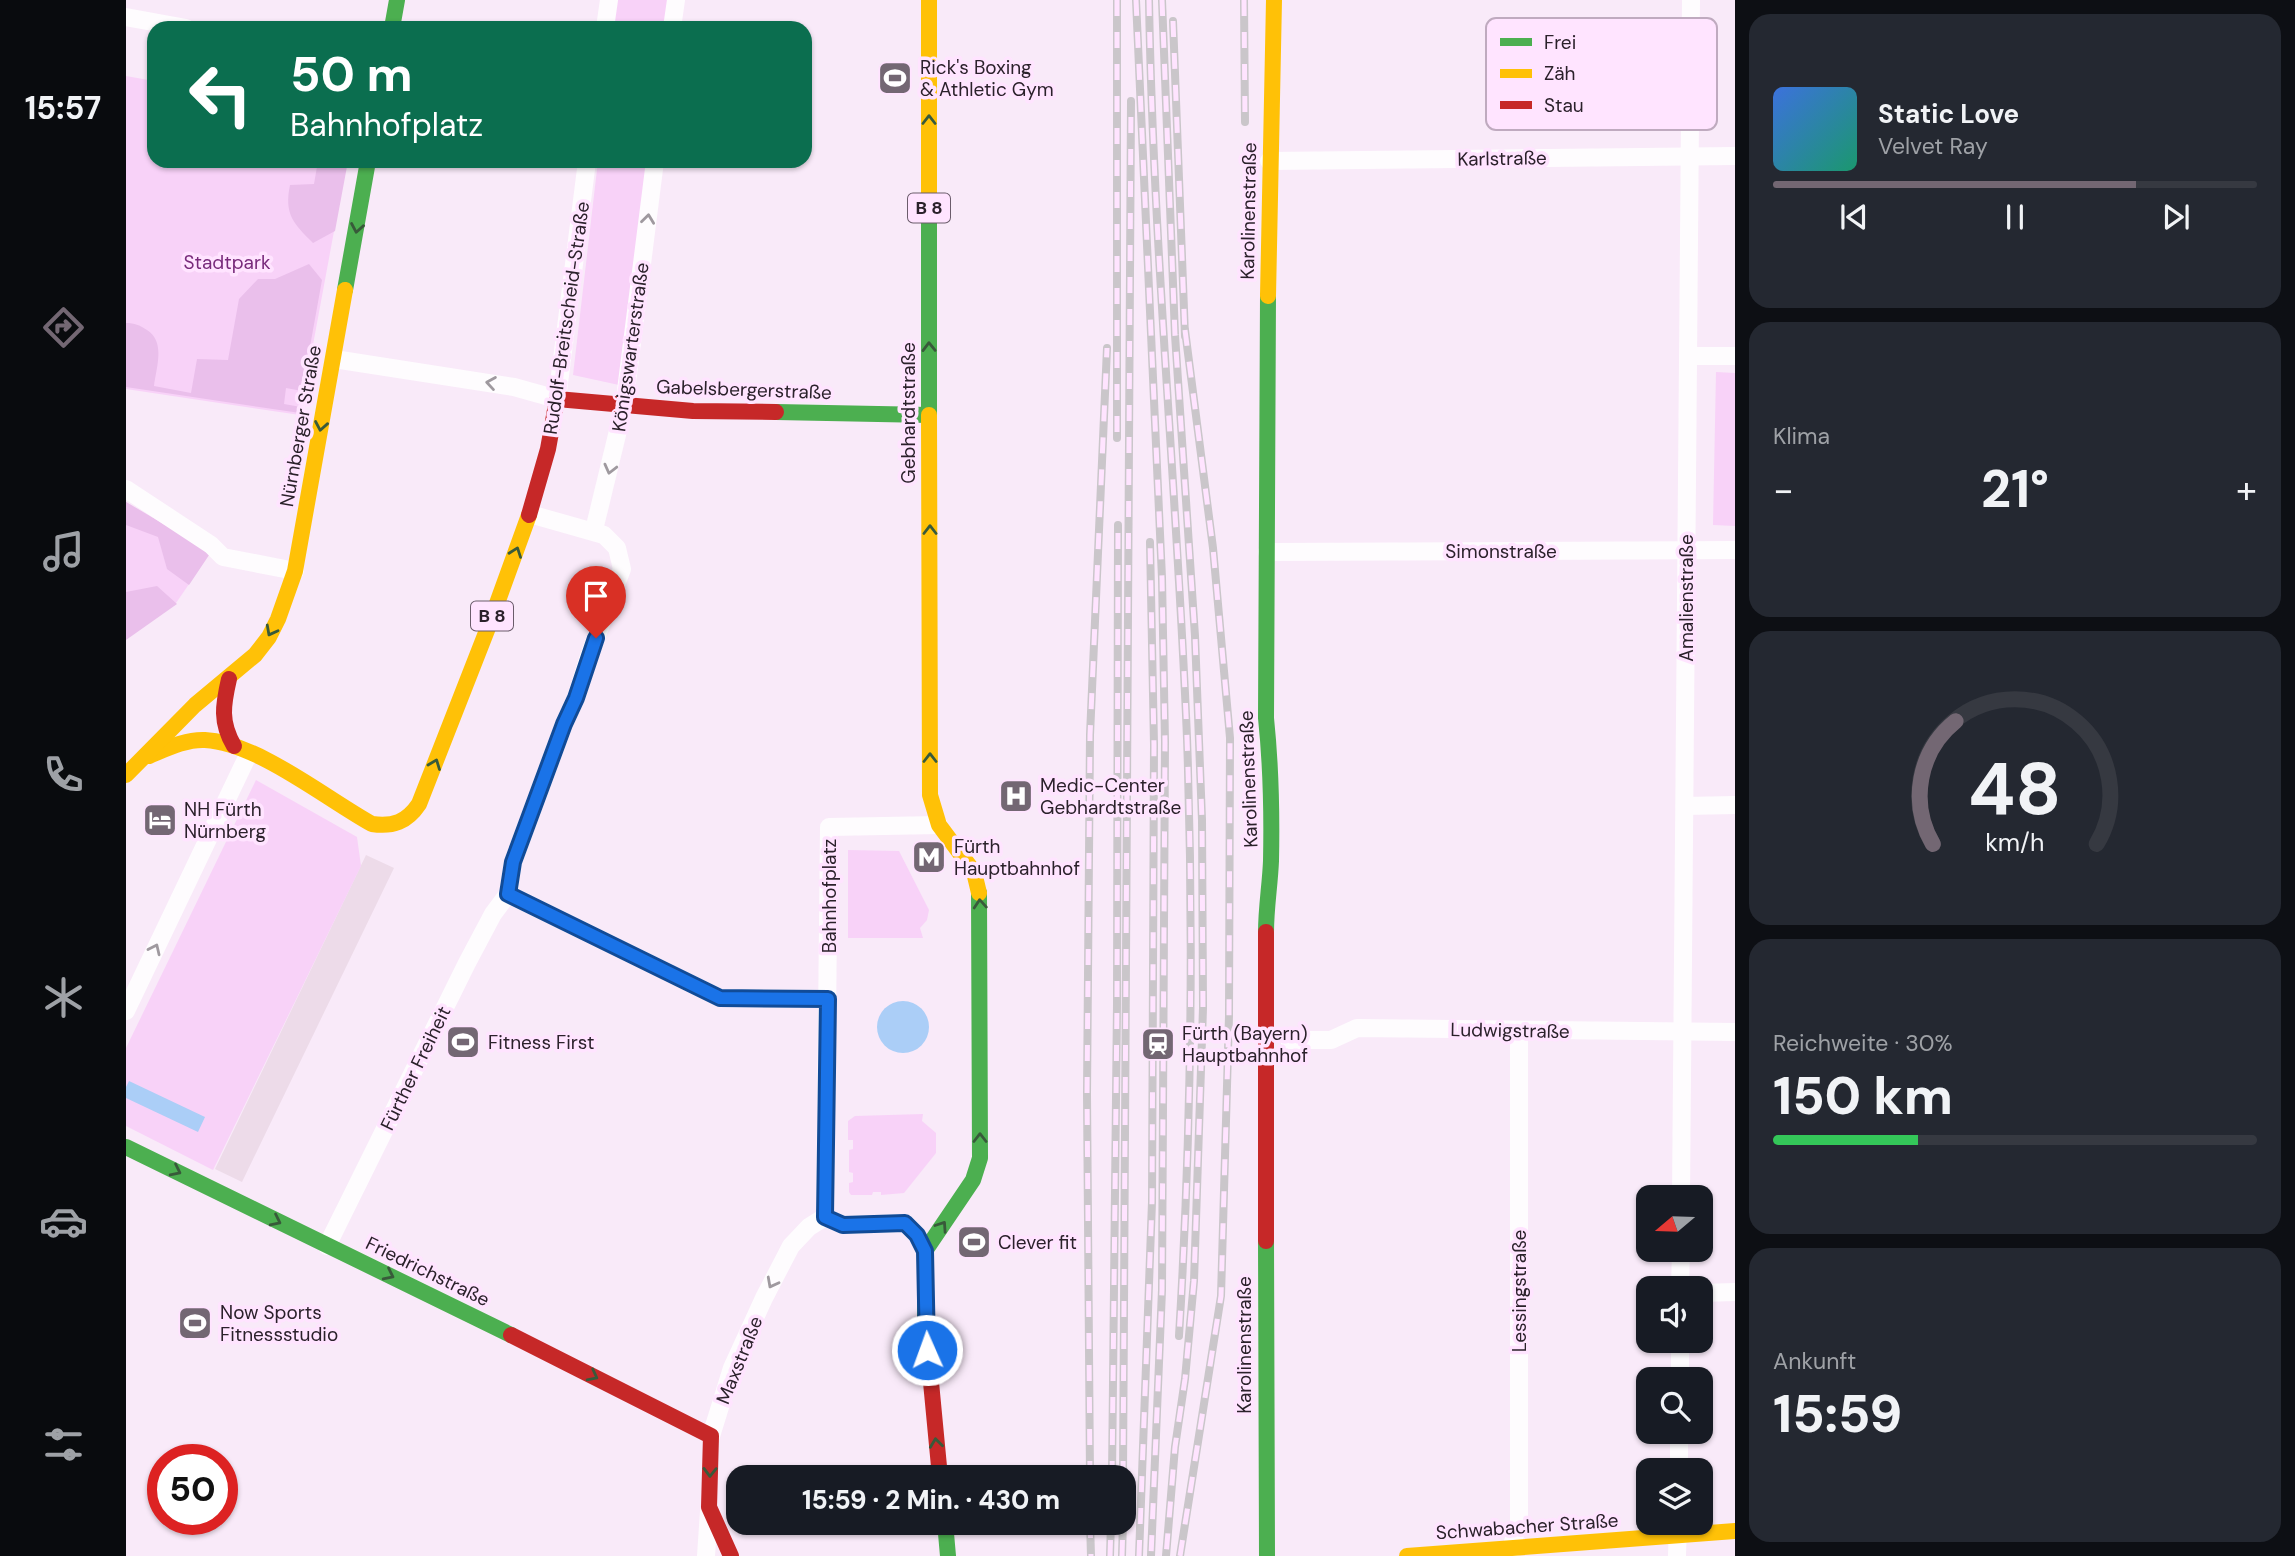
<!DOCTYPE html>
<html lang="de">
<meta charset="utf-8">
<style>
:root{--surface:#171b24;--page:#242831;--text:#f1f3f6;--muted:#9ea1a6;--line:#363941;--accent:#736773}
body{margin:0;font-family:"DM Sans",sans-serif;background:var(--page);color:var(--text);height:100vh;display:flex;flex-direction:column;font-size:26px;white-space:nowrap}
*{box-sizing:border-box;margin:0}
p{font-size:23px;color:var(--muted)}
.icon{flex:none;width:38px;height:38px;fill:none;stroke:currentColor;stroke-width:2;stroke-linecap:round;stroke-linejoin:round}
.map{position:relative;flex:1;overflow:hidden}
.details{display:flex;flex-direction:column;gap:14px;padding:14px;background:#0d0f14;width:560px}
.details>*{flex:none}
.banner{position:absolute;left:21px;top:21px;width:665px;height:147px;border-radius:21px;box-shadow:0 2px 5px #0004;background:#0b6e4f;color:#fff;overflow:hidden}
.needle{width:46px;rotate:251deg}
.fabs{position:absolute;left:1510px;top:1185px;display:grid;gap:14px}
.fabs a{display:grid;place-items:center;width:77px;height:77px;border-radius:14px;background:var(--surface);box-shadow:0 2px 5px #0004;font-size:35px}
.speed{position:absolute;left:21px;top:1444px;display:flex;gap:14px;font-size:35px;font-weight:700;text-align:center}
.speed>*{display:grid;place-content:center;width:91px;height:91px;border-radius:50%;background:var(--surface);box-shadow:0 2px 5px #0004;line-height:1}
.speed .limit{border:10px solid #d22;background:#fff;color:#111}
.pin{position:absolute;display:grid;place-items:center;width:60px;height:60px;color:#fff;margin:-72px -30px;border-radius:50% 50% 50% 0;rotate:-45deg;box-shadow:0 0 7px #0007}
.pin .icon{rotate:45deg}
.me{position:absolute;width:77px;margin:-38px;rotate:358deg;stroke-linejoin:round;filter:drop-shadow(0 0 5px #0008)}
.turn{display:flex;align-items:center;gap:24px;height:147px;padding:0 28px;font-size:32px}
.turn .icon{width:91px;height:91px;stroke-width:2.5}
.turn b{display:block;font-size:49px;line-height:60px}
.big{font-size:52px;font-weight:800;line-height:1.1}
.details .card{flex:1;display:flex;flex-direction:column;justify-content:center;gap:10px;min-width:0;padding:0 24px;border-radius:21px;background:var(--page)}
.details .dial{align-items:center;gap:0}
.dial svg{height:182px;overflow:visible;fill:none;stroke:var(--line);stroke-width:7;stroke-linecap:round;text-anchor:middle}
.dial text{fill:var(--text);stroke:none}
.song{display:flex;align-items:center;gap:21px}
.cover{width:84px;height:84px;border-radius:10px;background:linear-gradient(135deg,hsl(220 70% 55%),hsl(160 70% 35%))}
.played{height:7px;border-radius:4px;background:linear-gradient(90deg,var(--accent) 75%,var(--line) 75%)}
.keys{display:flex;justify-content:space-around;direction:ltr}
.heat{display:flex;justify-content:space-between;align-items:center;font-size:38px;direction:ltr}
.charge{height:10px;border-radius:5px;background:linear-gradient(90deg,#34c759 30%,var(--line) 0)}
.trip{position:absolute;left:600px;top:1465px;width:410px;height:70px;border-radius:21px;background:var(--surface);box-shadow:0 2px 5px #0004;font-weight:800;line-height:70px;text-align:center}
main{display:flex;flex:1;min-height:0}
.tabs{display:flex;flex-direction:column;width:126px;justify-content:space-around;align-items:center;background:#090b0e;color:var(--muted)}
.tabs .icon{width:49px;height:49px}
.tabs .current{color:var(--accent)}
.tabs b{font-size:32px;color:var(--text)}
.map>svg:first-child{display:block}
.commercial{fill:#eddbe9}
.green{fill:#f8d2f8}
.forest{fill:#eabfeb}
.water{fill:#abcef7}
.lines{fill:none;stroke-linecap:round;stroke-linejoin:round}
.street{stroke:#fefcfe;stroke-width:18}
.fast{stroke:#4caf50;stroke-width:16}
.slow{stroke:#ffc107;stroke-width:16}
.jam{stroke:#c62828;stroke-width:16}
.rail-casing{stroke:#cac6ca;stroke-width:8}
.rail{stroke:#ffe4ff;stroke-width:5;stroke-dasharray:16;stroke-linecap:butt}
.oneway{stroke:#385a3a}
.oneway2{stroke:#9f999f}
.route-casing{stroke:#114b97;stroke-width:18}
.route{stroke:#1a73e8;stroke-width:12}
.labels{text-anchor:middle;stroke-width:7;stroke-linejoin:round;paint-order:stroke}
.shield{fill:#ffe4ff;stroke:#6b5c6b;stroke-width:2}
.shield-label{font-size:18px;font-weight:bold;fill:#2b212b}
.poi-label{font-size:19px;fill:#2b212b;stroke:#ffe4ff;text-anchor:start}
.street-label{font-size:19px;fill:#2b212b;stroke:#ffe4ff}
.park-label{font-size:19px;fill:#782a7b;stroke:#ffe4ff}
.key{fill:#ffe4ff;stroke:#bfaabf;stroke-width:2}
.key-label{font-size:19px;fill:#2b212b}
</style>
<main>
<nav class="tabs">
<b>15:57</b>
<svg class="icon current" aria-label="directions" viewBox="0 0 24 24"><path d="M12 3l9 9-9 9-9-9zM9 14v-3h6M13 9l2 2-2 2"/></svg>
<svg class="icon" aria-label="music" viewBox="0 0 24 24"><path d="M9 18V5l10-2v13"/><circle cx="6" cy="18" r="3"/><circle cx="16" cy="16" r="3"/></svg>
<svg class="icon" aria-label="phone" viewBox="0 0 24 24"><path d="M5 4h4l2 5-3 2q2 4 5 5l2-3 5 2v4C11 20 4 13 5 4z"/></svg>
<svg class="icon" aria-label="climate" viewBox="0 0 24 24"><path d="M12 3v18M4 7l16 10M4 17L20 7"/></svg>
<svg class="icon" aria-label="car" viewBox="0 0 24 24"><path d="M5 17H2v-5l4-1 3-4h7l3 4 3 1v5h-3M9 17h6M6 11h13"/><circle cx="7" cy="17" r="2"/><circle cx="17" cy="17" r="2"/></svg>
<svg class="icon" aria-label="filters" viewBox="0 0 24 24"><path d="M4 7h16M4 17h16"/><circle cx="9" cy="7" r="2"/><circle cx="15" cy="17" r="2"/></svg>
</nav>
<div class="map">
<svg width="1609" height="1556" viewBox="0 0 1609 1556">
<rect width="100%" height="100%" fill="#f9eaf9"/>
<path class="commercial" d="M 240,855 L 268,868 L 116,1182 L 89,1169 Z"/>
<g class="green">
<path d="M 491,0 L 542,0 L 539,28 L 487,28 Z"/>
<path d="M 0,76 L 28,81 L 28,161 L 221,161 L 174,415 L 0,389 Z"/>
<path d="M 472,161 L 522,161 L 493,385 L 447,375 Z"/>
<path d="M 1590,372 L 1609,373 L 1609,526 L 1587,525 Z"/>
<path d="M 0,502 L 85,552 L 50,603 L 0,635 Z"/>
<path d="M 130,780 L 231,837 L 235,866 L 87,1170 L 0,1126 L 0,1048 Z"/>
<path d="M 722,850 L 773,851 L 803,910 L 801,920 L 794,928 L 797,938 L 722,938 Z"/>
<path d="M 797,1114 L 796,1121 L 810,1133 L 810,1153 L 778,1193 L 755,1195 L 755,1192 L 747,1192 L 746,1195 L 725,1195 L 723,1192 L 723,1183 L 727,1182 L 727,1173 L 723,1172 L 723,1150 L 727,1149 L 727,1140 L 722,1140 L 722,1121 L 729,1116 Z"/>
</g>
<g class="forest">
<path d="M 192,161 L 222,161 L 209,231 L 187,243 C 167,223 158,214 164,185 L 188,184 Z"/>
<path d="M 183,264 L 196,280 L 176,391 L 160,388 L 158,404 L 175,407 L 174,413 L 0,387 L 0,323 C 9,323 13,325 21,330 C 40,342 30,368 28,386 L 65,393 L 71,359 L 102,360 L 113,299 L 132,279 L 149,279 Z"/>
<path d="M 0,502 L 85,552 L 63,585 L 41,569 L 32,537 L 0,525 Z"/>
<path d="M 31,586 L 51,604 L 0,640 L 0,592 Z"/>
</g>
<g class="water">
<circle cx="777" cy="1027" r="26"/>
<path d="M 3,1081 L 79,1117 L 72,1132 L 0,1098 L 0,1087 Z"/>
</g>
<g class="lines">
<g class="street">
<path d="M 0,17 L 60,28"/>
<path d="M 479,28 L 483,0"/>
<path d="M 546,28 L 550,0"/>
<path d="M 1143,161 L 1609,156"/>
<path d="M 1563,356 L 1609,356"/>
<path d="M 208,359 L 388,387 L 431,399 L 461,161"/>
<path d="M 0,489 L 85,545 L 97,557 L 169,571"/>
<path d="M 468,530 L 498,406 L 529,161"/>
<path d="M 1141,552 L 1609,550"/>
<path d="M 1559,806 L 1609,805"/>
<path d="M 382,894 L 387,862 L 438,724 L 450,698 L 463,656 L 496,569 L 491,548 L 478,535 L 404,514"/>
<path d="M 382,894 L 594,998 L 702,999"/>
<path d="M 0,1011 L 123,753"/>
<path d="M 1163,1040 L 1205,1040 L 1231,1028 L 1609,1032"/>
<path d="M 1555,1197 L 1565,0"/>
<path d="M 699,1217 L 703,827 L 813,825"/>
<path d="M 699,1217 L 717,1225 L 779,1223 L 791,1235 L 799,1251"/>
<path d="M 201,1246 L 341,963 L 367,914 L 382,894"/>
<path d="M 1554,1288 L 1555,1250"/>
<path d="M 1575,1293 L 1609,1292"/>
<path d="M 1554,1379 L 1554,1340"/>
<path d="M 585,1436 L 606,1368 L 638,1298 L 665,1246 L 683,1227 L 699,1217"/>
<path d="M 1553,1470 L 1553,1432"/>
<path d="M 580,1556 L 583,1511"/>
<path d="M 1383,1556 L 1393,1521 L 1393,1031"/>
<path d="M 1551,1556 L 1552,1522"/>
</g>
<g class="fast">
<path d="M 266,28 L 271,0"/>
<path d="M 219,290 L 242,161"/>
<path d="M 650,412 L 803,415 L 803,206"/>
<path d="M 1140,932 C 1140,908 1144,885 1145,861 C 1146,813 1145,766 1140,718 L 1142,296"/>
<path d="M 0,1147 L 385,1335"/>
<path d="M 1140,1241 L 1141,1556"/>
<path d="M 799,1319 L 799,1251 L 847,1180 L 854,1158 L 853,893"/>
<path d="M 819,1522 L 822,1556"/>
</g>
<g class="slow">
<path d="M 803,0 L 803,206"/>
<path d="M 1142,296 L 1148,0"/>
<path d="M 803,415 L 804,795 L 813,825 L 848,872 L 853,893"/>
<path d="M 23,756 C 40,749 60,739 79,740 C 132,743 199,798 246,824 C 267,827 281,822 293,804 L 365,620 L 403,515"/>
<path d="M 0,775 L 69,705 L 129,655 L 143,637 L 152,619 L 169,571 L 219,290"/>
<path d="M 1281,1556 L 1609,1531"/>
</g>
<g class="jam">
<path d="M 403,515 L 422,449 L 431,399 L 567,411 L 650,412"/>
<path d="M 103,679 C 97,705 94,722 108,746"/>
<path d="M 1140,932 L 1140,1241"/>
<path d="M 799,1319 L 814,1477"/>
<path d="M 385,1335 L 585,1436 L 583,1507 L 605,1556"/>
</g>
<g class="rail-casing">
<g id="rail">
<path d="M 991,0 L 991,438"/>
<path d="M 1010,0 L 1036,578 L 1039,742 L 1036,1290 L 1025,1556"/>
<path d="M 1023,0 C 1027,246 1051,492 1061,738 C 1068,937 1065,1137 1053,1336"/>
<path d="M 1036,0 L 1049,335 L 1069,636 L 1076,820 L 1077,1008 L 1068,1281 L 1059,1379 L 1049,1447 L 1040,1556"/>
<path d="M 1118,0 L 1119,122"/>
<path d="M 1047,21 L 1059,336"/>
<path d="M 964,1477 L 961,1094 L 964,735 L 981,348"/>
<path d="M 986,1477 L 991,1004 L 992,525"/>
<path d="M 997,1477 L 1005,101"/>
<path d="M 964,1522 L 965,1556"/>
<path d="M 984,1556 L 985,1522"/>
<path d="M 996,1556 L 997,1522"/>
<path d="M 1013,1556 L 1026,1202 L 1028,745 L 1024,542"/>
<path d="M 1054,1556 L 1095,1296 L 1103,1016 L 1104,738 L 1087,548 L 1059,330"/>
</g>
</g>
<use href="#rail" class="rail"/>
</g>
<defs><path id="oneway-chevron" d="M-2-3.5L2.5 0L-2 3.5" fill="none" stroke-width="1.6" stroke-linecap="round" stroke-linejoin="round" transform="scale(1.75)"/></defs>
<g class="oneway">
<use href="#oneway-chevron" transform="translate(803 120) rotate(-90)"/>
<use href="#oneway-chevron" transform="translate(231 228) rotate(100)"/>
<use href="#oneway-chevron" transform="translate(803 347) rotate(-91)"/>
<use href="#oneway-chevron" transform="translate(195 426) rotate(100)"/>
<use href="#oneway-chevron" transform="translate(804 530) rotate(-90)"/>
<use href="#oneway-chevron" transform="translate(390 552) rotate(-70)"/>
<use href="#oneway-chevron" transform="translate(145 631) rotate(118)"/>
<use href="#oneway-chevron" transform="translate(804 758) rotate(-90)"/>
<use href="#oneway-chevron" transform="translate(309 764) rotate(-69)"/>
<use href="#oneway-chevron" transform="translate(854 904) rotate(-94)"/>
<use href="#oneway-chevron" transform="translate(854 1138) rotate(-90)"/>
<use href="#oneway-chevron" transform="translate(50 1171) rotate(26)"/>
<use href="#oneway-chevron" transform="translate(150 1221) rotate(26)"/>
<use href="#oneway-chevron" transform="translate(816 1226) rotate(-56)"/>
<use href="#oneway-chevron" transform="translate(263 1275) rotate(26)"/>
<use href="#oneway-chevron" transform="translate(467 1376) rotate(27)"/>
<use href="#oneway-chevron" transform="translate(810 1443) rotate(-97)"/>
<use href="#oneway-chevron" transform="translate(584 1472) rotate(91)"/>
</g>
<g class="oneway2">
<use href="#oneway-chevron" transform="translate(522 219) rotate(-83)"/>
<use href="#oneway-chevron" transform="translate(365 383) rotate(-171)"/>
<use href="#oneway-chevron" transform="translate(484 469) rotate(104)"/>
<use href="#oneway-chevron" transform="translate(29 949) rotate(-65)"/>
<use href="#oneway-chevron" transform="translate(646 1283) rotate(118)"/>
</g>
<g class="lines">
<g class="route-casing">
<path id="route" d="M 470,638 L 450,698 L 438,724 L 387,862 L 382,894 L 594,998 L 702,999 L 699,1217 L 717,1225 L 779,1223 L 791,1235 L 799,1251 L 801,1350"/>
</g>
<use href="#route" class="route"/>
</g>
<defs>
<g id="stadium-square" transform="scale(1.75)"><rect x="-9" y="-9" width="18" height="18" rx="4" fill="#736773" stroke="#ffe4ff"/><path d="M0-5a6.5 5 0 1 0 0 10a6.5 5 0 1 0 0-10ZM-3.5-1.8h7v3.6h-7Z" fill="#fff"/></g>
<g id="hospital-square" transform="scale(1.75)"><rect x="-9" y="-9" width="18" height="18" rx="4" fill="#736773" stroke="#ffe4ff"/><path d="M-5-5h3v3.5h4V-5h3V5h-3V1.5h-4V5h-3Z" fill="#fff"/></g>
<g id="hotel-square" transform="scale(1.75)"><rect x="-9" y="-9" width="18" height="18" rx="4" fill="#736773" stroke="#ffe4ff"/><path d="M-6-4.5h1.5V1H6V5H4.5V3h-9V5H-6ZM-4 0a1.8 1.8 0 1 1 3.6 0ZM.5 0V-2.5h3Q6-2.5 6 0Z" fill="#fff"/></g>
<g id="metro-square" transform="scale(1.75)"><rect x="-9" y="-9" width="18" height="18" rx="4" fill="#736773" stroke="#ffe4ff"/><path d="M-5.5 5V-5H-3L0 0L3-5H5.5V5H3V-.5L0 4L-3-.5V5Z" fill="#fff"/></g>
<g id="station-square" transform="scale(1.75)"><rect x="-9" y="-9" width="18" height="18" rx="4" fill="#736773" stroke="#ffe4ff"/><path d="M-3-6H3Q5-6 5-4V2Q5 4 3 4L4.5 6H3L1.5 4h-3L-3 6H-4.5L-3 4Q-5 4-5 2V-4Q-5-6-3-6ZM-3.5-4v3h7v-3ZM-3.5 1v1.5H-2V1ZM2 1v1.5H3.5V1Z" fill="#fff"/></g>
</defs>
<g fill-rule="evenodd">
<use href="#stadium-square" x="769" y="78"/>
<use href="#hospital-square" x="890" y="796"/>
<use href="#hotel-square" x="34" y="820"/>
<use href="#metro-square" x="803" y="857"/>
<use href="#stadium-square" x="337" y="1042"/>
<use href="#station-square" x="1032" y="1044"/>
<use href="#stadium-square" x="848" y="1242"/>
<use href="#stadium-square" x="69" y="1323"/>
</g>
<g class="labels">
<g class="shield">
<rect x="782" y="193.5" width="42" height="29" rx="5"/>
<rect x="345" y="601.5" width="42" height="29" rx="5"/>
</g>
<g class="shield-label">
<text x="803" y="214">B 8</text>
<text x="366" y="622">B 8</text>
</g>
<g class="poi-label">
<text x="794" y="74">Rick's Boxing<tspan x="794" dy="22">&amp; Athletic Gym</tspan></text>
<text x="914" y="792">Medic-Center<tspan x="914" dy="22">Gebhardtstraße</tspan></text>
<text x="58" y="816">NH Fürth<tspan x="58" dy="22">Nürnberg</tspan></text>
<text x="828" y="853">Fürth<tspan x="828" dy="22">Hauptbahnhof</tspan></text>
<text x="1056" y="1040">Fürth (Bayern)<tspan x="1056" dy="22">Hauptbahnhof</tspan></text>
<text x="362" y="1049">Fitness First</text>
<text x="872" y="1249">Clever fit</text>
<text x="94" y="1319">Now Sports<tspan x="94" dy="22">Fitnessstudio</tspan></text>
</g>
<g class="street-label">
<text transform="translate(1376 158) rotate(-1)" y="7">Karlstraße</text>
<text transform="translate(1122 211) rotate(-89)" y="7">Karolinenstraße</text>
<text transform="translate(440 318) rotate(-82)" y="7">Rudolf-Breitscheid-Straße</text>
<text transform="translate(504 347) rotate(-82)" y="7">Königswarterstraße</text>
<text transform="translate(618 389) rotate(2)" y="7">Gabelsbergerstraße</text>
<text transform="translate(782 413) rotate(-90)" y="7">Gebhardtstraße</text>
<text transform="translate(174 426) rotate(-80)" y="7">Nürnberger Straße</text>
<text x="1375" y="558">Simonstraße</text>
<text transform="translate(1560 598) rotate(-90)" y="7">Amalienstraße</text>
<text transform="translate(1122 779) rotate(-92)" y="7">Karolinenstraße</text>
<text transform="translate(703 896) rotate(-90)" y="7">Bahnhofplatz</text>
<text transform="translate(1384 1030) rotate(1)" y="7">Ludwigstraße</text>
<text transform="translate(289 1068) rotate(-64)" y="7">Fürther Freiheit</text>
<text transform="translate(302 1271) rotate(26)" y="7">Friedrichstraße</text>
<text transform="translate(1393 1291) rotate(-90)" y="7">Lessingstraße</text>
<text transform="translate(1118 1345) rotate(-90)" y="7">Karolinenstraße</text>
<text transform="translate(613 1360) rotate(-68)" y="7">Maxstraße</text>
<text transform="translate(1401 1526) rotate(-4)" y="7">Schwabacher Straße</text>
</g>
<g class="park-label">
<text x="101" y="269">Stadtpark</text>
</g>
</g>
<rect x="1360" y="18" width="231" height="112" rx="10" class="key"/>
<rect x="1374" y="38" width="32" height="8" fill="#4caf50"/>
<rect x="1374" y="69" width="32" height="9" fill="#ffc107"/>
<rect x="1374" y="101" width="32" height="8" fill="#c62828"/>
<g class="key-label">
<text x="1418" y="49">Frei</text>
<text x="1418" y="80">Zäh</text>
<text x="1418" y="112">Stau</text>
</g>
</svg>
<div class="fabs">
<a><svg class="needle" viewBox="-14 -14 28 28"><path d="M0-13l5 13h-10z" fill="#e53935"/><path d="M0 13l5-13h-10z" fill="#9ea1a6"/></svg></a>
<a><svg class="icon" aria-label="sound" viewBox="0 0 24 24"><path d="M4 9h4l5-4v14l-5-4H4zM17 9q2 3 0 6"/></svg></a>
<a><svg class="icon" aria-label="search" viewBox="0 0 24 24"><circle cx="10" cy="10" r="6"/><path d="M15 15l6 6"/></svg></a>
<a><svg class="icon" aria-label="layers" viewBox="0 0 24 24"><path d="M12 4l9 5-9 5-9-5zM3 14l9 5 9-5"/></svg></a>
</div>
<div class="speed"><div class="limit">50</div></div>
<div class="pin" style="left:470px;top:638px;background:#d93025"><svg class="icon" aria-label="arrive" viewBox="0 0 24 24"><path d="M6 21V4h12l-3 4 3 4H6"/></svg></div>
<svg class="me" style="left:801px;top:1350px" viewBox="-20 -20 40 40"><circle r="17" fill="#1a73e8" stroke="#fff" stroke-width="3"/><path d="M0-11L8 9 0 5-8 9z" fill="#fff"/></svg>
<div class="trip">15:59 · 2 Min. · 430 m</div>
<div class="banner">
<div class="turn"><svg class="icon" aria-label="left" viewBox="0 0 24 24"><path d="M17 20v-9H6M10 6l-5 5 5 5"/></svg><div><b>50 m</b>Bahnhofplatz</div></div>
</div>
</div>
<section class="details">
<div class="card">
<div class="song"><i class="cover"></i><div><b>Static Love</b><p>Velvet Ray</p></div></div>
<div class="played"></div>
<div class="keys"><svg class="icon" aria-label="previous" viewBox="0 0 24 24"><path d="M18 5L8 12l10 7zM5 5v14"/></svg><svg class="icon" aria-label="pause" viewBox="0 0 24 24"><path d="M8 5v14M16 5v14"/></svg><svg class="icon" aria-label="next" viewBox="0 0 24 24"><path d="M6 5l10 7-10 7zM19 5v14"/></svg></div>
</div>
<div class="card"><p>Klima</p>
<div class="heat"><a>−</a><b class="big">21°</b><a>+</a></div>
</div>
<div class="card dial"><svg viewBox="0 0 100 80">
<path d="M14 69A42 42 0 1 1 86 69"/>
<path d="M14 69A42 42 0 0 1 24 15" stroke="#736773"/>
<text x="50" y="56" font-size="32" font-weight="700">48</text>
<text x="50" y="72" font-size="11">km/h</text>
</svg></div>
<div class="card"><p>Reichweite · 30%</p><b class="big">150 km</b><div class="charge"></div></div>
<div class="card"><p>Ankunft</p><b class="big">15:59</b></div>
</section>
</main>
